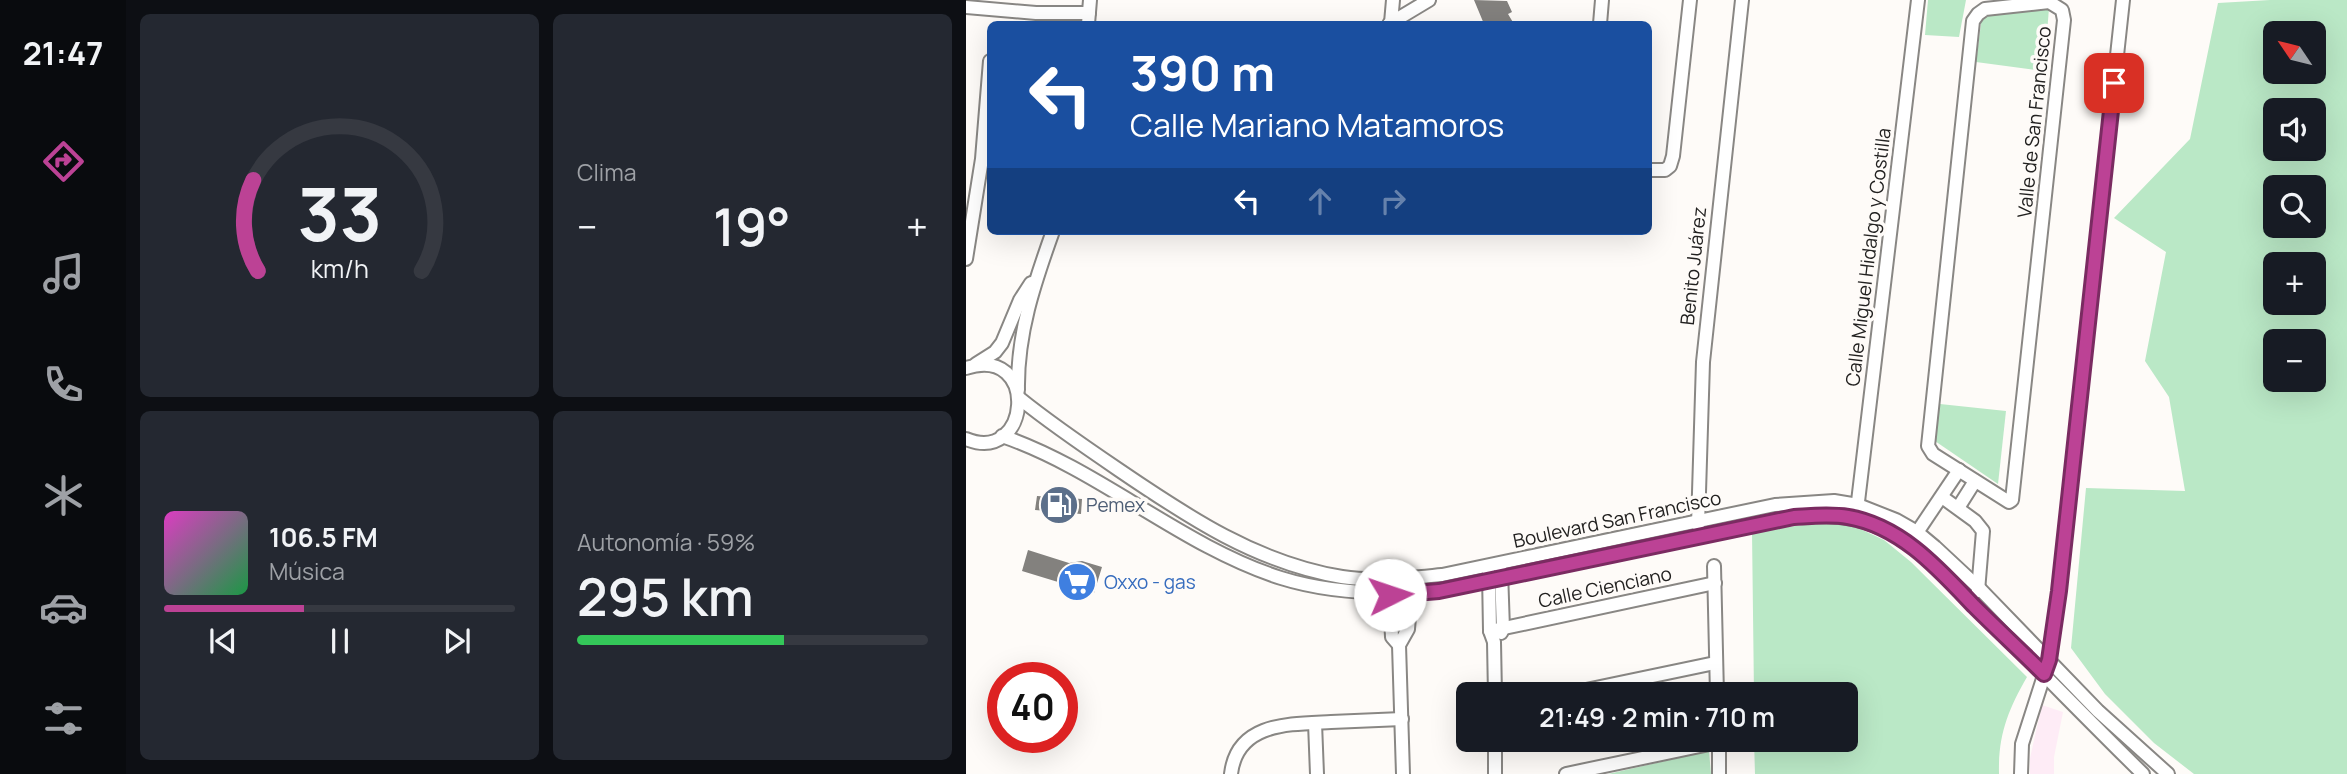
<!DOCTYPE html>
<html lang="es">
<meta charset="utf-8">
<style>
:root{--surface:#171b24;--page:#242831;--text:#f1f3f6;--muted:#9ea1a6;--line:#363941;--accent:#bc4295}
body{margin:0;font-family:Manrope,sans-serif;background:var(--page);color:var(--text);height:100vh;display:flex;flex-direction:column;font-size:26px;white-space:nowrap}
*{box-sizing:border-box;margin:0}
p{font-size:23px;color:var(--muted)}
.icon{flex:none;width:38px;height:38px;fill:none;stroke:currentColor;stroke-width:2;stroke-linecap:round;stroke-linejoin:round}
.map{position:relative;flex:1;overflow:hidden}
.details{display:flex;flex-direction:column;gap:14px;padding:14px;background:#0d0f14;width:840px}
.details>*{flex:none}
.banner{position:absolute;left:21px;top:21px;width:665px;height:214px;border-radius:10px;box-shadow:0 7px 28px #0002;background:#1a4fa0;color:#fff;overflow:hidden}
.needle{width:46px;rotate:305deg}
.controls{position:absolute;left:1297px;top:21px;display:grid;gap:14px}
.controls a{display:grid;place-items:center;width:63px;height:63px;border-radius:10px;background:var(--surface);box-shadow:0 7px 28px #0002;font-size:35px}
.speed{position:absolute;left:21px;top:662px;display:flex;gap:14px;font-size:35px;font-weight:700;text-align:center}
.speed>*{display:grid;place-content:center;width:91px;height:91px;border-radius:50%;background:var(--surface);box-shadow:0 7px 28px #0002;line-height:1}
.speed .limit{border:10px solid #d22;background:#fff;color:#111}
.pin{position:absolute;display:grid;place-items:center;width:60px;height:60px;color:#fff;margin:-30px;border-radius:14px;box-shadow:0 4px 10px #0006}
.me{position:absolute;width:77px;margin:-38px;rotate:86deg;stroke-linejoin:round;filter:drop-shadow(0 0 5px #0008)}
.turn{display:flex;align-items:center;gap:24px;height:147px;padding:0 28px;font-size:32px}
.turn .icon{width:91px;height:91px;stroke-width:2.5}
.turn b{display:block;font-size:49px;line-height:60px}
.lanes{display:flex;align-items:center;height:66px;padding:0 28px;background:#0003;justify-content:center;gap:35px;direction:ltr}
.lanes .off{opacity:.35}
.big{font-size:52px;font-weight:600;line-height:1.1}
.details .tile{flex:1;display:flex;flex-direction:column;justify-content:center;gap:10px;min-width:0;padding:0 24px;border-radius:10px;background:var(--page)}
.details .dial{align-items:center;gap:0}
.dial svg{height:182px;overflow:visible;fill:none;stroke:var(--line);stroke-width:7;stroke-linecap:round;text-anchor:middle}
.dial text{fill:var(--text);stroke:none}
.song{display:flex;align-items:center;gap:21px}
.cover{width:84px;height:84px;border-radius:10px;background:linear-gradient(135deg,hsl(310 70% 55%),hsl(140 70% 35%))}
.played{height:7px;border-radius:4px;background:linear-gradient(90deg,var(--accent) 40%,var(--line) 40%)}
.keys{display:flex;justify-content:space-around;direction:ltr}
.heat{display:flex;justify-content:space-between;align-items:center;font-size:38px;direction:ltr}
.charge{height:10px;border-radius:5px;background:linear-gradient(90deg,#34c759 59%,var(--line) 0)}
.details .tiles{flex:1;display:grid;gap:14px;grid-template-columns:repeat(2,1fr)}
.trip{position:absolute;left:490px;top:682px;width:402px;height:70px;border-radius:10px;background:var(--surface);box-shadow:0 7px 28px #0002;font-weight:600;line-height:70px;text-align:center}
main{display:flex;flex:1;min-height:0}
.dock{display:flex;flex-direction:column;width:126px;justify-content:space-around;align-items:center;background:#090b0e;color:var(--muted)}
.dock .icon{width:49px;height:49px}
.dock .active{color:var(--accent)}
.dock b{font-size:32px;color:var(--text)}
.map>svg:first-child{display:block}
.commercial{fill:#feecf6}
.green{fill:#bae8c6;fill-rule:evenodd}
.building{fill:#83817e}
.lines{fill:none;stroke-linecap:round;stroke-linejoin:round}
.minor-casing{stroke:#898784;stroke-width:16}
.minor{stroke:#fff;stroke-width:12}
.route-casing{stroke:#7a2b61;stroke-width:18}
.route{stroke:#bc4295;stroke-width:12}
.labels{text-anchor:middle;stroke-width:7;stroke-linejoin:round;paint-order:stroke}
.street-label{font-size:19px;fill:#222120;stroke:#fefbf8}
.service-label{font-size:19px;fill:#4e5e75;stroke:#fefbf8;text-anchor:start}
.shop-label{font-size:19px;fill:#366cbe;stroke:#fefbf8;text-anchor:start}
</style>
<main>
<nav class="dock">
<b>21:47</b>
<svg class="icon active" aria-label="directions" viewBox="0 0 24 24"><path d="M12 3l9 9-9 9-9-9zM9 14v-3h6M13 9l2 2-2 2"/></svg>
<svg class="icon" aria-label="music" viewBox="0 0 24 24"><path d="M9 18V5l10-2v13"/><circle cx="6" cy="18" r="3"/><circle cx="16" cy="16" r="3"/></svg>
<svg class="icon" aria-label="phone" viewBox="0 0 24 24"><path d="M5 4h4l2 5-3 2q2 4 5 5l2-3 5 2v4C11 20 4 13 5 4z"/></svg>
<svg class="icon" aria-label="climate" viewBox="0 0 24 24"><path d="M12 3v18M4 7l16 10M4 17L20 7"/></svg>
<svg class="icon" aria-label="car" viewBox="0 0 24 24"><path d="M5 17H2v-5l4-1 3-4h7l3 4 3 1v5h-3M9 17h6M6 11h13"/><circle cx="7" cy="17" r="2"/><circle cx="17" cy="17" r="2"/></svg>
<svg class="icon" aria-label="filters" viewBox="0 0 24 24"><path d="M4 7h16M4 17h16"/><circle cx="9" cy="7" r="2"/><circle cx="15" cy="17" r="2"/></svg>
</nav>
<section class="details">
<div class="tiles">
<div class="tile dial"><svg viewBox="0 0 100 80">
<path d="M14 69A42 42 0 1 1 86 69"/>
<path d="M14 69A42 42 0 0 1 12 29" stroke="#bc4295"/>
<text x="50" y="56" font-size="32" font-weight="700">33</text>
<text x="50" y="72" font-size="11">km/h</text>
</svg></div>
<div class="tile"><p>Clima</p>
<div class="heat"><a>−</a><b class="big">19°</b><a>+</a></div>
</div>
<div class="tile">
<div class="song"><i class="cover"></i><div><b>106.5 FM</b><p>Música</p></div></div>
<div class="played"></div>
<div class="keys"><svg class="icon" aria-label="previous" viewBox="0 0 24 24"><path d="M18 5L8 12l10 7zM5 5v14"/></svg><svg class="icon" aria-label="pause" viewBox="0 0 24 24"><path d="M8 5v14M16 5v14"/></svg><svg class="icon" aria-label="next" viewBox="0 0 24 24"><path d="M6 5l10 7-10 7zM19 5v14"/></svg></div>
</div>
<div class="tile"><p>Autonomía · 59%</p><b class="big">295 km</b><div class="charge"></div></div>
</div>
</section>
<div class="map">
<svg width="1381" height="774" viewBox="0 0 1381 774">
<rect width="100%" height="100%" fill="#fefbf8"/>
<path class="commercial" d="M 1076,705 L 1097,712 L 1088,757 L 1088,774 L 1064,774 L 1064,758 Z"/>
<g class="green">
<path d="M 962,0 L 1000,0 L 993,37 L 959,35 Z"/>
<path d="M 1304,0 L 1381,0 L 1381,774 L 1228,774 L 1188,743 L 1139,694 L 1105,648 L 1120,488 L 1219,491 L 1203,397 L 1179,361 L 1200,252 L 1148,218 L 1224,139 L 1252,3 ZM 1348,33 L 1348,72 L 1309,72 L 1309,33 ZM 1348,110 L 1348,149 L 1309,149 L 1309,110 ZM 1348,187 L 1348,226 L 1309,226 L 1309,187 ZM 1348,264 L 1348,303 L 1309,303 L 1309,264 ZM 1348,341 L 1348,380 L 1309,380 L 1309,341 Z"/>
<path d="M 1083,8 L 1078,71 L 1010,62 L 1016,16 Z"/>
<path d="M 974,404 L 1040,411 L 1032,484 L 966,439 Z"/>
<path d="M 865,521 L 890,527 L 918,540 L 945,562 L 1061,677 C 1042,710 1032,735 1033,774 L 789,774 L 788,740 L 880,740 L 880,695 L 788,695 L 786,532 Z"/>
<path d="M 743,751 L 745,774 L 642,774 Z"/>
</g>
<g class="building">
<path d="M 508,0 L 541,1 L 546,12 L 542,14 L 548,24 L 518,24 Z"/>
<path d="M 71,496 L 116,499 L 115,514 L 69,510 Z"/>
<path d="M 62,550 L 103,563 L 116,561 L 136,567 L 128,593 L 56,571 Z"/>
</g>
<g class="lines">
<g class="minor-casing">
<g id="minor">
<path d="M 1083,2 L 1096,10 L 1098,20 L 1046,500 L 1043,502 L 967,454 L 962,446 L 1007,21 L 1012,14 L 1019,9 Z"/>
<path d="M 0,7 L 70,13 L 123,13"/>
<path d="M 425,23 L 427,0"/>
<path d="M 122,24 L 124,0"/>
<path d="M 423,24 L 463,0"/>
<path d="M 634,24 L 636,0"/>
<path d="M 682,170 L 699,170 L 704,166 L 707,156 L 724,0"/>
<path d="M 0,259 L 16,159 L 24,61"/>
<path d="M 10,364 L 29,352 L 36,343 L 54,300 L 65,283"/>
<path d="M 0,368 C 74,344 65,466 0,439"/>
<path d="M 52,390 C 51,334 68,284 87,231"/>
<path d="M 53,398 C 85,424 119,447 153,470 C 222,517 291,563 376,577 C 409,582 443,578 476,575 L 809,505 L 868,501 L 892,505 L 930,520 L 951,532 L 969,547 L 1013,588 L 1132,711 L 1202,774"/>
<path d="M 36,436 C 135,470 215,546 315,578 C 366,594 420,595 473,591 L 828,517 C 859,515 888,515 917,529 C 958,548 987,584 1018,615 C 1072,668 1124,722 1177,774"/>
<path d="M 976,497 L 1009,521 L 1017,531 L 1012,591"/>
<path d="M 992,508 L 1009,481"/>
<path d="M 891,510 L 952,0"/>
<path d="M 732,525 L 737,362 L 776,0"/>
<path d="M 948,537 L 993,470"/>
<path d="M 748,566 L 751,695"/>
<path d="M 523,573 L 524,631 L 528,642 L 529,695"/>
<path d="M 424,595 L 426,637 L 433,645"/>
<path d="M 524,631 L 749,583"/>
<path d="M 535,633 L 537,629 L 535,571"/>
<path d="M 596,695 L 749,663"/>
<path d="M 349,723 L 351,774"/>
<path d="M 529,740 L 529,774"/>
<path d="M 753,740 L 753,774"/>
<path d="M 265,774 C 271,722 324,724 365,722 C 388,721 412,720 436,719"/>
<path d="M 437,774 L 433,645 L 442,629 L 445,593"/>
<path d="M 600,774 L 753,742"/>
<path d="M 1055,774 L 1056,744 L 1083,660 L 1093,591 L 1157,0"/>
</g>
</g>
<use href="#minor" class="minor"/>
</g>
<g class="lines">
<g class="route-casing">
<path id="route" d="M 424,595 L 473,591 L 828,517 C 846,516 864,514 882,517 C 935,526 973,569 1008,606 C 1031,629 1055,651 1078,674 L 1083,660 L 1093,591 L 1148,83"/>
</g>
<use href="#route" class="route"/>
</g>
<defs>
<g id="fuel-disc" transform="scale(2.0125)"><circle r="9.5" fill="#5c6f8a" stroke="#fefbf8"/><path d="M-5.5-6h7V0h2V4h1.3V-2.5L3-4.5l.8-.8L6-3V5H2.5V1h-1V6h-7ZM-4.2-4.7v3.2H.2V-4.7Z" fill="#fff"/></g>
<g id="supermarket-disc" transform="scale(2.0125)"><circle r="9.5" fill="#3f7fe0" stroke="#fefbf8"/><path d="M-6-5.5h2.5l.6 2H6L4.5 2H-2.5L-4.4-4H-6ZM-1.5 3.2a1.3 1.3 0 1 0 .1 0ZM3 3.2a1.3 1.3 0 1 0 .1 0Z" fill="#fff"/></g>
</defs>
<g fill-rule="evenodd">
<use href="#fuel-disc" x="93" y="505"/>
<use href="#supermarket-disc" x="111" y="582"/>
</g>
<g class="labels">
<g class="street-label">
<text transform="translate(1068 122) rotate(-84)" y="7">Valle de San Francisco</text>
<text transform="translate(902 257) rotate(-83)" y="7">Calle Miguel Hidalgo y Costilla</text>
<text transform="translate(727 266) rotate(-84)" y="7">Benito Juárez</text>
<text transform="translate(651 519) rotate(-12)" y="7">Boulevard San Francisco</text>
<text transform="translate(639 587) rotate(-12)" y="7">Calle Cienciano</text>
</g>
<g class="service-label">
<text x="120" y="512">Pemex</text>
</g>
<g class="shop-label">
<text x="138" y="589">Oxxo - gas</text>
</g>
</g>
</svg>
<div class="controls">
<a><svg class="needle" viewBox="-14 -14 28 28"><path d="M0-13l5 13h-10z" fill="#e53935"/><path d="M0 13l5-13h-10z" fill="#9ea1a6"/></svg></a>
<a><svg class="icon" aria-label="sound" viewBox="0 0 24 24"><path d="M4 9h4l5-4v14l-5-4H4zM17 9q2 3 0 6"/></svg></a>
<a><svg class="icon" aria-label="search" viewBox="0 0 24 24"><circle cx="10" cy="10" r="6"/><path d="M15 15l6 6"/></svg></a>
<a>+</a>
<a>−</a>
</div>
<div class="speed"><div class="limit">40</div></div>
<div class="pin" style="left:1148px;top:83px;background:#d93025"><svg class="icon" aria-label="arrive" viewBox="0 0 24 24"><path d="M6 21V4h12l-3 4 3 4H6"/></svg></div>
<svg class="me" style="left:424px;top:595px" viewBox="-20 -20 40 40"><circle r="19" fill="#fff"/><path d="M0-13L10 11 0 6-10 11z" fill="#bc4295"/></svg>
<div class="trip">21:49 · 2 min · 710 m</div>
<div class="banner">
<div class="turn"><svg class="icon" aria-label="left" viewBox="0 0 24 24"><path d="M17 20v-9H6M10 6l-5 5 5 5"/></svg><div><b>390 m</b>Calle Mariano Matamoros</div></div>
<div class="lanes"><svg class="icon" aria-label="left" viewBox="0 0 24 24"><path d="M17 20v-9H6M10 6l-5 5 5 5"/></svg><svg class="icon off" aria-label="ahead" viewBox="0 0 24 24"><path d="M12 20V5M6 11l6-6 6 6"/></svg><svg class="icon off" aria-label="right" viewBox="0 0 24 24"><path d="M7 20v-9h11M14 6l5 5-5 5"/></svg></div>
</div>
</div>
</main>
